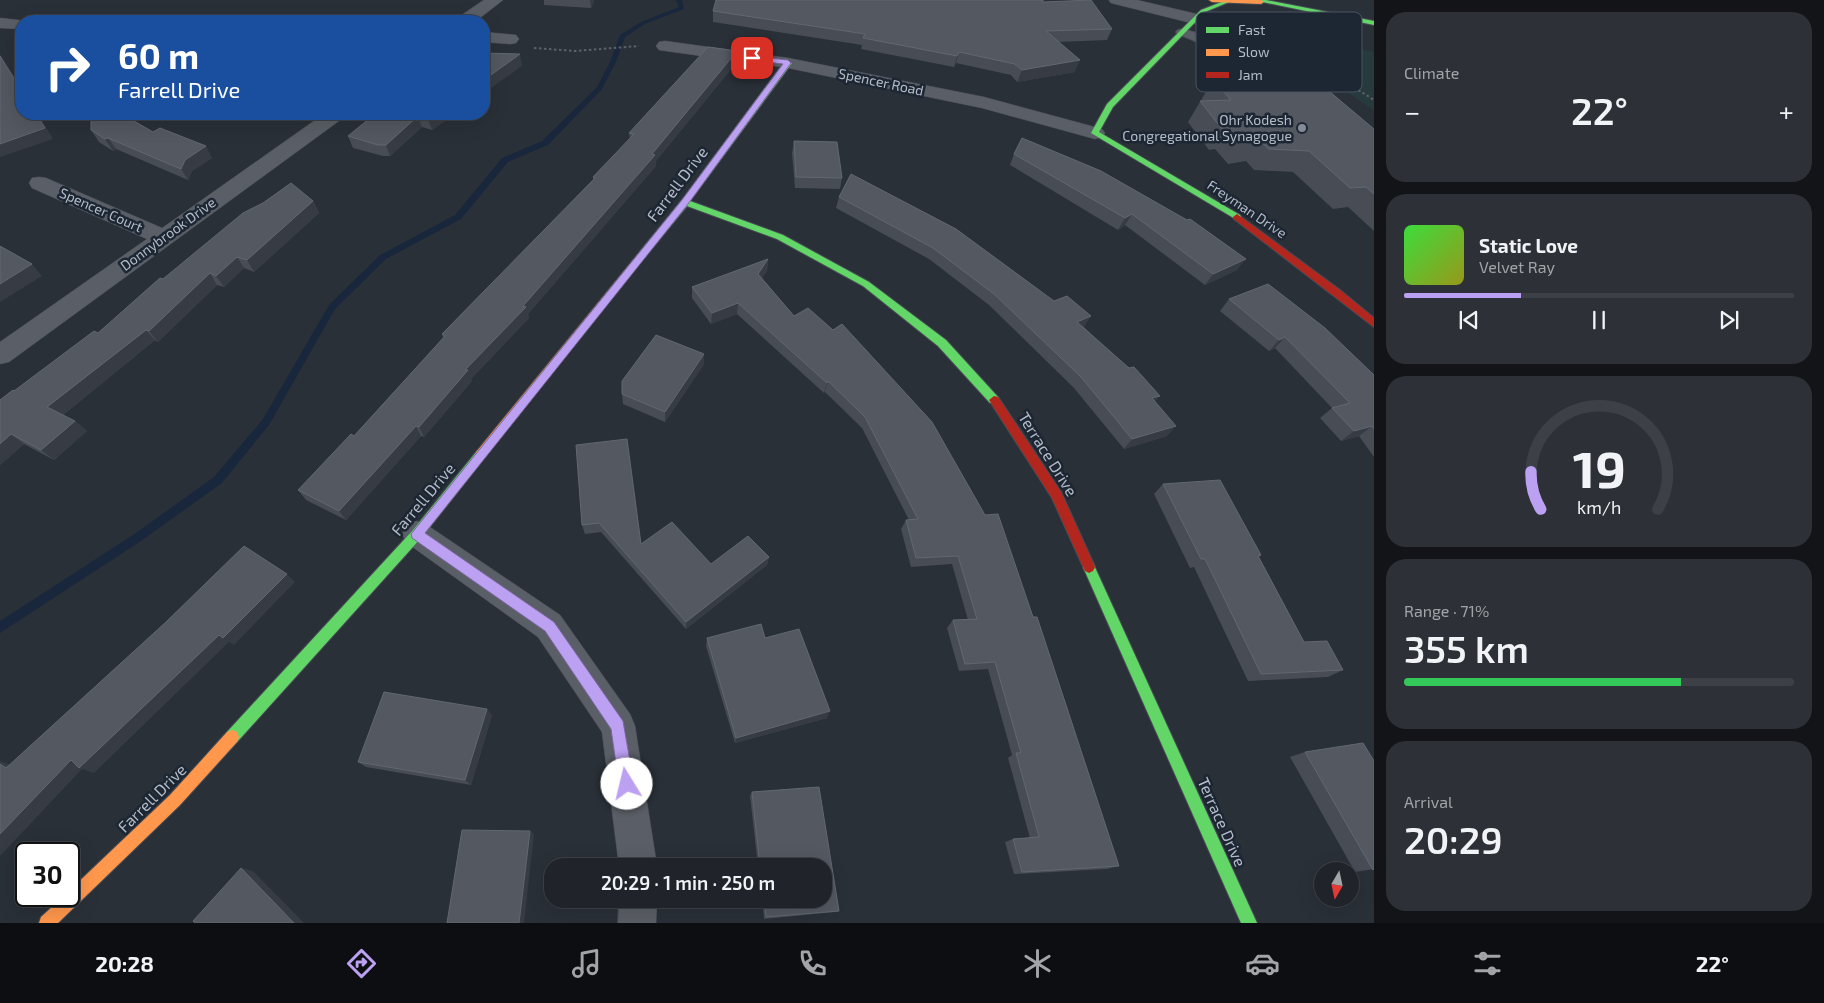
<!DOCTYPE html>
<meta charset="utf-8">
<style>
:root{--surface:#20242a;--page:#2d3036;--text:#f1f3f6;--muted:#a2a4a8;--line:#3d4147;--accent:#bca0f2}
body{margin:0;font-family:"Exo 2",sans-serif;background:var(--page);color:var(--text);height:100vh;display:flex;flex-direction:column;font-size:19px;white-space:nowrap}
*{box-sizing:border-box;margin:0}
p{font-size:16px;color:var(--muted)}
.icon{flex:none;width:28px;height:28px;fill:none;stroke:currentColor;stroke-width:2;stroke-linecap:round;stroke-linejoin:round}
.map{position:relative;flex:1;overflow:hidden}
.panel{display:flex;flex-direction:column;gap:12px;padding:12px;background:#121417;width:450px}
.panel>*{flex:none}
.banner{position:absolute;left:15px;top:15px;width:475px;height:105px;border-radius:20px;box-shadow:0 5px 20px #0002,0 0 0 1px var(--line);background:#1a4fa0;color:#fff;overflow:hidden}
.needle{width:32px;rotate:189deg}
.tools{position:absolute;left:1314px;top:862px;display:grid;gap:10px}
.tools a{display:grid;place-items:center;width:45px;height:45px;border-radius:50%;background:var(--surface);box-shadow:0 5px 20px #0002,0 0 0 1px var(--line);font-size:25px}
.speed{position:absolute;left:15px;top:842px;display:flex;gap:10px;font-size:25px;font-weight:700;text-align:center}
.speed>*{display:grid;place-content:center;width:65px;height:65px;border-radius:50%;background:var(--surface);box-shadow:0 5px 20px #0002,0 0 0 1px var(--line);line-height:1}
.speed .limit{border:2px solid #111;border-radius:8px;background:#fff;color:#111}
.pin{position:absolute;display:grid;place-items:center;width:42px;height:42px;color:#fff;margin:-21px;border-radius:10px;box-shadow:0 2px 8px #0006}
.me{position:absolute;width:55px;margin:-28px;rotate:351deg;stroke-linejoin:round;filter:drop-shadow(0 0 4px #0008)}
.turn{display:flex;align-items:center;gap:18px;height:105px;padding:0 20px;font-size:22px}
.turn .icon{width:65px;height:65px;stroke-width:2.5}
.turn b{display:block;font-size:35px;line-height:42px}
.big{font-size:38px;font-weight:600;line-height:1.1}
.panel .card{flex:1;display:flex;flex-direction:column;justify-content:center;gap:8px;min-width:0;padding:0 18px;border-radius:20px;background:var(--page)}
.panel .dial{align-items:center;gap:0}
.dial svg{height:130px;overflow:visible;fill:none;stroke:var(--line);stroke-width:7;stroke-linecap:round;text-anchor:middle}
.dial text{fill:var(--text);stroke:none}
.song{display:flex;align-items:center;gap:15px}
.cover{width:60px;height:60px;border-radius:8px;background:linear-gradient(135deg,hsl(120 70% 55%),hsl(60 70% 35%))}
.played{height:5px;border-radius:2px;background:linear-gradient(90deg,var(--accent) 30%,var(--line) 30%)}
.keys{display:flex;justify-content:space-around;direction:ltr}
.heat{display:flex;justify-content:space-between;align-items:center;font-size:28px;direction:ltr}
.charge{height:8px;border-radius:4px;background:linear-gradient(90deg,#34c759 71%,var(--line) 0)}
.trip{position:absolute;left:544px;top:858px;width:288px;height:50px;border-radius:20px;background:var(--surface);box-shadow:0 5px 20px #0002,0 0 0 1px var(--line);font-weight:600;line-height:50px;text-align:center}
.tab-bar{display:flex;height:80px;justify-content:space-around;align-items:center;background:#0d0e11;color:var(--muted)}
.tab-bar .icon{width:35px;height:35px}
.tab-bar .on{color:var(--accent)}
.tab-bar b{font-size:22px;color:var(--text)}
main{display:flex;flex:1;min-height:0}
.map>svg:first-child{display:block}
.green{fill:#273a3e}
.lines{fill:none;stroke-linecap:round;stroke-linejoin:round}
.stream{fill:#19273c;fill-rule:evenodd}
.lane-casing{stroke:#484c55;stroke-width:2}
.street-casing{stroke:#484c55;stroke-width:1}
.fast-casing{stroke:#484c55;stroke-width:2}
.slow-casing{stroke:#484c55;stroke-width:2}
.jam-casing{stroke:#484c55;stroke-width:2}
.path{stroke:#5c6268;stroke-width:2;stroke-dasharray:2.5 2.5;stroke-linecap:butt}
.lane{fill:#5a5e66;fill-rule:evenodd}
.street{fill:#5a5e66;fill-rule:evenodd}
.fast{fill:#63d668;fill-rule:evenodd}
.slow{fill:#ff974d;fill-rule:evenodd}
.jam{fill:#b3261e;fill-rule:evenodd}
.wall{fill:#474c55}
.shaded-wall{fill:#373c44}
.building{fill:#535861;stroke:#626872}
.route{fill:#bca0f2;stroke:#7a689d}
.poi-dot{fill:#848b96;stroke:#1d2633;stroke-width:2}
.labels{text-anchor:middle;stroke-width:5;stroke-linejoin:round;paint-order:stroke}
.far-street-label{font-size:14px;fill:#b4bcc9;stroke:#1d2633}
.far-poi-label{font-size:14px;fill:#b4bcc9;stroke:#1d2633;text-anchor:end}
.street-label{font-size:16px;fill:#b4bcc9;stroke:#1d2633}
.key{fill:#1d2633;stroke:#4a5360;stroke-width:1}
.key-label{font-size:14px;fill:#b4bcc9}
</style>
<main>
<div class="map">
<svg width="1374" height="923" viewBox="0 0 1374 923">
<rect width="100%" height="100%" fill="#2a3038"/>
<path class="green" d="M 1221,21 L 1374,52 L 1374,110 L 1333,83 Z"/>
<g class="lines">
<path class="stream" d="M 676,0 L 682,0 L 684,9 L 645,24 L 625,37 L 616,62 L 602,89 L 548,145 L 508,162 L 461,219 L 386,259 L 335,309 L 269,425 L 222,483 L 141,541 L 0,633 L 0,621 L 133,535 L 214,477 L 263,419 L 329,305 L 380,255 L 455,215 L 502,158 L 542,141 L 597,87 L 610,62 L 620,35 L 641,22 L 679,7 Z"/>
<g class="lane-casing">
<path id="lane" d="M 1182,29 C 1206,34 1294,70 1307,87 L 1301,91 L 1297,90 L 1239,59 L 1178,34 L 1176,32 L 1178,30 Z"/>
</g>
<g class="street-casing">
<g id="street">
<path d="M 484,0 L 503,0 L 476,21 L 457,21 L 459,17 Z"/>
<path d="M 1109,0 L 1137,0 L 1201,15 L 1203,19 L 1201,23 L 1195,24 L 1111,3 Z"/>
<path d="M 0,18 L 27,21 L 21,21 L 21,29 L 0,28 Z"/>
<path d="M 484,32 L 516,35 L 519,39 L 516,43 L 510,44 L 484,42 Z"/>
<path d="M 665,41 L 788,58 L 984,97 L 1102,129 L 1105,133 L 1102,137 L 1095,139 L 982,108 L 788,68 L 659,50 L 656,46 L 659,42 Z"/>
<path d="M 324,114 L 345,114 L 343,118 L 9,362 L 0,364 L 0,342 L 147,239 L 32,188 L 29,183 L 32,178 L 39,177 L 46,178 L 162,228 Z"/>
<path d="M 417,521 L 427,525 L 560,615 L 630,714 L 635,726 L 657,866 L 619,866 L 602,732 L 538,637 L 407,543 L 402,534 L 407,525 Z"/>
<path d="M 619,899 L 657,899 L 656,923 L 618,923 Z"/>
</g>
</g>
<g class="fast-casing">
<g id="fast">
<path d="M 1253,0 L 1266,0 L 1374,21 L 1374,25 Z"/>
<path d="M 1224,1 L 1229,2 L 1205,12 L 1113,107 L 1099,132 L 1240,215 L 1241,217 L 1237,220 L 1091,133 L 1107,104 L 1201,10 Z"/>
<path d="M 785,61 L 792,63 L 690,201 L 783,235 L 869,282 L 946,340 L 998,397 L 999,400 L 998,403 L 990,403 L 938,346 L 863,286 L 777,239 L 687,206 L 644,258 L 638,258 L 638,254 L 682,200 Z"/>
<path d="M 481,449 L 485,451 L 487,454 L 485,457 L 421,538 L 237,742 L 232,744 L 227,742 L 225,737 L 227,732 L 413,530 L 477,451 Z"/>
<path d="M 1089,561 L 1093,563 L 1257,923 L 1241,923 L 1083,567 L 1085,563 Z"/>
</g>
</g>
<g class="slow-casing">
<g id="slow">
<path d="M 1209,0 L 1261,0 L 1264,2 L 1261,4 L 1212,2 Z"/>
<path d="M 641,253 L 646,256 L 644,258 L 485,457 L 477,457 L 475,454 L 477,451 L 638,254 Z"/>
<path d="M 232,730 L 237,732 L 239,737 L 237,742 L 180,805 L 58,923 L 39,923 L 41,917 L 64,896 L 69,896 L 69,891 L 170,795 L 227,732 Z"/>
</g>
</g>
<g class="jam-casing">
<g id="jam">
<path d="M 1237,214 L 1340,290 L 1374,318 L 1374,327 L 1234,219 L 1233,217 Z"/>
<path d="M 994,396 L 998,397 L 1061,492 L 1095,567 L 1093,571 L 1089,573 L 1085,571 L 1052,498 L 989,400 Z"/>
</g>
</g>
<g class="path">
<path d="M 1251,26 L 1291,47 L 1374,100"/>
<path d="M 534,48 L 575,51 L 639,46"/>
</g>
<use href="#lane" class="lane"/>
<use href="#street" class="street"/>
<use href="#fast" class="fast"/>
<use href="#slow" class="slow"/>
<use href="#jam" class="jam"/>
</g>
<g class="wall">
<path d="M 544,0 L 594,0 L 591,8 L 544,5 Z"/>
<path d="M 1043,2 L 1112,29 L 1107,40 L 1058,42 L 1075,72 L 1017,82 L 1011,75 L 956,63 L 954,67 L 861,49 L 862,45 L 713,22 L 713,11 Z"/>
<path d="M 737,51 L 736,63 L 656,161 L 656,166 L 528,314 L 529,318 L 471,379 L 472,381 L 424,437 L 421,436 L 346,520 L 306,500 L 298,490 L 354,436 L 443,338 L 442,334 L 593,180 L 593,177 L 630,139 L 629,133 Z"/>
<path d="M 1213,80 L 1374,129 L 1374,231 L 1348,207 L 1333,209 L 1293,172 L 1254,170 L 1246,161 L 1228,164 L 1215,149 L 1209,150 L 1188,122 Z"/>
<path d="M 375,114 L 455,114 L 432,130 L 422,127 L 390,156 L 383,156 L 353,148 L 348,136 Z"/>
<path d="M 91,130 L 153,132 L 212,158 L 192,171 L 188,180 L 116,149 L 113,151 L 99,142 Z"/>
<path d="M 1022,138 L 1237,270 L 1205,285 L 1125,225 L 1118,230 L 1010,165 L 1014,154 Z"/>
<path d="M 794,141 L 842,178 L 840,189 L 795,188 L 792,153 Z"/>
<path d="M 839,197 L 1084,327 L 1155,401 L 1167,436 L 1124,449 L 1074,388 L 989,305 L 929,259 L 836,208 Z"/>
<path d="M 313,201 L 319,213 L 254,272 L 244,268 L 224,287 L 217,285 L 158,342 L 155,340 L 63,415 L 75,421 L 87,431 L 54,460 L 24,444 L 0,465 L 14,391 L 98,333 L 163,279 Z"/>
<path d="M 768,259 L 767,271 L 762,278 L 794,316 L 833,330 L 842,324 L 1119,866 L 1107,869 L 1014,874 L 1005,842 L 1013,839 L 1030,838 L 1008,758 L 1012,755 L 988,669 L 959,671 L 947,628 L 953,620 L 968,620 L 952,564 L 911,567 L 901,529 L 906,520 L 909,520 L 862,428 L 825,392 L 824,393 L 737,314 L 711,324 L 692,298 L 692,287 Z"/>
<path d="M 1229,299 L 1374,375 L 1374,457 L 1359,436 L 1341,441 L 1320,418 L 1332,408 L 1275,348 L 1269,351 L 1220,311 Z"/>
<path d="M 704,364 L 665,422 L 623,404 L 622,394 Z"/>
<path d="M 576,445 L 641,544 L 711,564 L 769,557 L 767,565 L 686,629 L 601,532 L 585,534 L 582,525 Z"/>
<path d="M 1163,484 L 1261,555 L 1259,557 L 1304,642 L 1343,670 L 1328,677 L 1248,681 L 1194,567 L 1190,568 L 1154,494 Z"/>
<path d="M 707,638 L 765,638 L 827,718 L 735,743 L 706,646 Z"/>
<path d="M 492,715 L 471,785 L 366,767 L 358,762 Z"/>
<path d="M 1305,752 L 1374,869 L 1355,872 L 1290,757 Z"/>
<path d="M 819,787 L 839,911 L 835,912 L 764,919 L 762,899 L 822,899 L 822,866 L 758,866 L 750,796 L 752,792 Z"/>
</g>
<g class="shaded-wall">
<path d="M 590,0 L 594,0 L 591,8 Z"/>
<path d="M 737,51 L 736,63 L 656,161 L 656,166 L 528,314 L 529,318 L 471,379 L 472,381 L 424,437 L 419,427 L 465,370 L 523,306 L 652,154 Z"/>
<path d="M 959,52 L 956,63 L 954,67 L 957,56 Z"/>
<path d="M 0,54 L 21,87 L 21,90 L 0,56 Z"/>
<path d="M 520,54 L 522,66 L 484,93 L 484,80 Z"/>
<path d="M 1080,60 L 1075,72 L 1017,82 L 1022,70 Z"/>
<path d="M 36,114 L 38,114 L 53,139 L 0,157 L 0,144 Z"/>
<path d="M 435,114 L 455,114 L 432,130 L 428,119 Z"/>
<path d="M 418,116 L 422,127 L 390,156 L 386,145 Z"/>
<path d="M 108,138 L 116,149 L 113,151 L 105,139 Z"/>
<path d="M 206,146 L 212,158 L 192,171 L 188,180 L 181,169 L 185,160 Z"/>
<path d="M 313,201 L 319,213 L 254,272 L 247,260 Z"/>
<path d="M 1132,214 L 1125,225 L 1118,230 L 1125,218 Z"/>
<path d="M 237,257 L 244,268 L 224,287 L 216,276 Z"/>
<path d="M 768,259 L 767,271 L 757,285 L 758,274 Z"/>
<path d="M 1246,259 L 1237,270 L 1205,285 L 1213,274 Z"/>
<path d="M 32,264 L 42,276 L 0,302 L 0,284 Z"/>
<path d="M 210,273 L 217,285 L 158,342 L 149,331 Z"/>
<path d="M 738,303 L 737,314 L 711,324 L 712,313 Z"/>
<path d="M 1091,316 L 1084,327 L 1071,333 L 1077,322 Z"/>
<path d="M 146,330 L 155,340 L 59,418 L 47,407 Z"/>
<path d="M 1285,337 L 1275,348 L 1269,351 L 1279,340 Z"/>
<path d="M 704,354 L 704,364 L 665,422 L 665,412 Z"/>
<path d="M 828,381 L 825,392 L 824,393 L 827,383 Z"/>
<path d="M 1160,396 L 1151,406 L 1152,398 Z"/>
<path d="M 75,421 L 87,431 L 54,460 L 41,450 Z"/>
<path d="M 416,426 L 421,436 L 346,520 L 339,511 Z"/>
<path d="M 1176,426 L 1167,436 L 1124,449 L 1132,439 Z"/>
<path d="M 1372,426 L 1359,436 L 1341,441 L 1354,431 Z"/>
<path d="M 11,434 L 24,444 L 0,465 L 0,444 Z"/>
<path d="M 769,557 L 767,565 L 686,629 L 686,622 Z"/>
<path d="M 287,574 L 295,582 L 234,645 L 229,642 L 94,773 L 82,769 L 0,856 L 0,834 L 71,760 L 219,635 Z"/>
<path d="M 487,709 L 492,715 L 471,785 L 465,780 Z"/>
<path d="M 830,711 L 827,718 L 735,743 L 736,738 Z"/>
<path d="M 0,761 L 11,765 L 6,768 L 0,764 Z"/>
<path d="M 530,831 L 534,834 L 524,923 L 519,923 Z"/>
<path d="M 241,868 L 253,871 L 304,923 L 294,923 Z"/>
</g>
<g class="building">
<path d="M 716,0 L 1043,0 L 1043,2 L 1091,0 L 1112,29 L 1046,31 L 1080,60 L 1022,70 L 1015,64 L 959,52 L 957,56 L 863,38 L 865,34 L 713,11 Z"/>
<path d="M 708,47 L 737,51 L 652,154 L 655,155 L 523,306 L 526,307 L 465,370 L 468,370 L 419,427 L 416,426 L 339,511 L 298,490 L 351,434 L 354,436 L 445,336 L 442,334 L 595,178 L 593,177 L 634,134 L 629,133 Z"/>
<path d="M 484,53 L 520,54 L 484,80 Z"/>
<path d="M 0,56 L 21,90 L 21,114 L 36,114 L 45,128 L 0,144 Z"/>
<path d="M 1304,70 L 1374,129 L 1374,194 L 1366,187 L 1350,188 L 1309,151 L 1269,149 L 1260,141 L 1242,143 L 1228,128 L 1222,129 L 1200,101 L 1231,100 L 1213,80 Z"/>
<path d="M 94,114 L 122,114 L 153,132 L 160,128 L 206,146 L 185,160 L 181,169 L 108,138 L 105,139 L 91,130 L 91,115 Z"/>
<path d="M 375,114 L 435,114 L 428,119 L 418,116 L 386,145 L 378,145 L 348,136 Z"/>
<path d="M 1022,138 L 1101,171 L 1187,220 L 1190,219 L 1246,259 L 1213,274 L 1132,214 L 1125,218 L 1014,154 Z"/>
<path d="M 794,141 L 837,142 L 842,178 L 796,177 Z"/>
<path d="M 851,174 L 956,229 L 1054,301 L 1067,296 L 1091,316 L 1077,322 L 1129,368 L 1134,367 L 1160,396 L 1152,398 L 1176,426 L 1132,439 L 1081,377 L 994,294 L 933,248 L 839,197 Z"/>
<path d="M 291,183 L 313,201 L 247,260 L 237,257 L 216,276 L 210,273 L 149,331 L 146,330 L 47,407 L 75,421 L 41,450 L 11,434 L 0,444 L 0,400 L 13,390 L 14,391 L 94,331 L 98,333 L 160,278 L 163,279 L 243,213 L 263,203 Z"/>
<path d="M 0,246 L 32,264 L 0,284 Z"/>
<path d="M 768,259 L 758,274 L 794,316 L 808,308 L 833,330 L 842,324 L 932,422 L 985,515 L 998,514 L 1033,617 L 1037,617 L 1119,866 L 1022,872 L 1013,839 L 1039,837 L 1016,753 L 1021,753 L 995,662 L 965,664 L 953,620 L 977,619 L 958,556 L 916,558 L 906,520 L 918,519 L 865,417 L 828,381 L 827,383 L 738,303 L 712,313 L 692,287 Z"/>
<path d="M 1268,284 L 1325,328 L 1374,375 L 1374,429 L 1372,426 L 1354,431 L 1332,408 L 1350,403 L 1285,337 L 1279,340 L 1229,299 Z"/>
<path d="M 656,335 L 704,354 L 665,412 L 622,394 L 622,381 Z"/>
<path d="M 627,439 L 641,544 L 672,522 L 711,564 L 748,536 L 769,557 L 686,622 L 599,523 L 582,525 L 576,445 Z"/>
<path d="M 1220,480 L 1261,555 L 1258,556 L 1304,642 L 1327,641 L 1343,670 L 1261,674 L 1205,559 L 1201,559 L 1163,484 Z"/>
<path d="M 244,546 L 287,574 L 223,638 L 219,635 L 79,768 L 71,760 L 0,834 L 0,764 L 6,768 L 166,622 Z"/>
<path d="M 761,624 L 765,638 L 799,629 L 830,711 L 736,738 L 707,638 Z"/>
<path d="M 384,692 L 487,709 L 465,780 L 358,762 Z"/>
<path d="M 1363,743 L 1374,761 L 1374,869 L 1373,870 L 1305,752 Z"/>
<path d="M 819,787 L 839,911 L 766,917 L 764,899 L 822,899 L 822,866 L 760,866 L 752,792 Z"/>
<path d="M 462,830 L 530,831 L 519,923 L 447,923 Z"/>
<path d="M 241,868 L 294,923 L 195,923 L 193,921 Z"/>
</g>
<path class="route" d="M 750,56 L 788,60 L 791,63 L 688,204 L 425,533 L 554,622 L 623,721 L 634,784 L 632,789 L 627,791 L 621,789 L 619,784 L 611,729 L 545,631 L 412,538 L 411,534 L 682,200 L 783,64 L 752,60 L 750,59 Z"/>
<circle class="poi-dot" cx="1302" cy="128" r="5"/>
<g class="labels">
<g class="far-street-label">
<text transform="translate(881 82) rotate(12)" y="5">Spencer Road</text>
<text transform="translate(1247 209) rotate(34)" y="5">Freyman Drive</text>
<text transform="translate(101 210) rotate(24)" y="5">Spencer Court</text>
<text transform="translate(168 234) rotate(-36)" y="5">Donnybrook Drive</text>
</g>
<g class="far-poi-label">
<text x="1292" y="125">Ohr Kodesh<tspan x="1292" dy="16">Congregational Synagogue</tspan></text>
</g>
<g class="street-label">
<text transform="translate(677 184) rotate(-53)" y="6">Farrell Drive</text>
<text transform="translate(1048 454) rotate(58)" y="6">Terrace Drive</text>
<text transform="translate(423 499) rotate(-50)" y="6">Farrell Drive</text>
<text transform="translate(152 798) rotate(-45)" y="6">Farrell Drive</text>
<text transform="translate(1222 822) rotate(66)" y="6">Terrace Drive</text>
</g>
</g>
<rect x="1196" y="12" width="166" height="80" rx="8" class="key"/>
<rect x="1206" y="27" width="23" height="6" fill="#63d668"/>
<rect x="1206" y="49" width="23" height="7" fill="#ff974d"/>
<rect x="1206" y="72" width="23" height="6" fill="#b3261e"/>
<g class="key-label">
<text x="1238" y="35">Fast</text>
<text x="1238" y="57">Slow</text>
<text x="1238" y="80">Jam</text>
</g>
</svg>
<div class="tools">
<a><svg class="needle" viewBox="-14 -14 28 28"><path d="M0-13l5 13h-10z" fill="#e53935"/><path d="M0 13l5-13h-10z" fill="#a2a4a8"/></svg></a>
</div>
<div class="speed"><div class="limit">30</div></div>
<div class="pin" style="left:752px;top:58px;background:#d93025"><svg class="icon" aria-label="arrive" viewBox="0 0 24 24"><path d="M6 21V4h12l-3 4 3 4H6"/></svg></div>
<svg class="me" style="left:627px;top:784px" viewBox="-20 -20 40 40"><circle r="19" fill="#fff"/><path d="M0-13L10 11 0 6-10 11z" fill="#bca0f2"/></svg>
<div class="trip">20:29 · 1 min · 250 m</div>
<div class="banner">
<div class="turn"><svg class="icon" aria-label="right" viewBox="0 0 24 24"><path d="M7 20v-9h11M14 6l5 5-5 5"/></svg><div><b>60 m</b>Farrell Drive</div></div>
</div>
</div>
<section class="panel">
<div class="card"><p>Climate</p>
<div class="heat"><a>−</a><b class="big">22°</b><a>+</a></div>
</div>
<div class="card">
<div class="song"><i class="cover"></i><div><b>Static Love</b><p>Velvet Ray</p></div></div>
<div class="played"></div>
<div class="keys"><svg class="icon" aria-label="previous" viewBox="0 0 24 24"><path d="M18 5L8 12l10 7zM5 5v14"/></svg><svg class="icon" aria-label="pause" viewBox="0 0 24 24"><path d="M8 5v14M16 5v14"/></svg><svg class="icon" aria-label="next" viewBox="0 0 24 24"><path d="M6 5l10 7-10 7zM19 5v14"/></svg></div>
</div>
<div class="card dial"><svg viewBox="0 0 100 80">
<path d="M14 69A42 42 0 1 1 86 69"/>
<path d="M14 69A42 42 0 0 1 8 46" stroke="#bca0f2"/>
<text x="50" y="56" font-size="32" font-weight="700">19</text>
<text x="50" y="72" font-size="11">km/h</text>
</svg></div>
<div class="card"><p>Range · 71%</p><b class="big">355 km</b><div class="charge"></div></div>
<div class="card"><p>Arrival</p><b class="big">20:29</b></div>
</section>
</main>
<nav class="tab-bar">
<b>20:28</b>
<svg class="icon on" aria-label="directions" viewBox="0 0 24 24"><path d="M12 3l9 9-9 9-9-9zM9 14v-3h6M13 9l2 2-2 2"/></svg>
<svg class="icon" aria-label="music" viewBox="0 0 24 24"><path d="M9 18V5l10-2v13"/><circle cx="6" cy="18" r="3"/><circle cx="16" cy="16" r="3"/></svg>
<svg class="icon" aria-label="phone" viewBox="0 0 24 24"><path d="M5 4h4l2 5-3 2q2 4 5 5l2-3 5 2v4C11 20 4 13 5 4z"/></svg>
<svg class="icon" aria-label="climate" viewBox="0 0 24 24"><path d="M12 3v18M4 7l16 10M4 17L20 7"/></svg>
<svg class="icon" aria-label="car" viewBox="0 0 24 24"><path d="M5 17H2v-5l4-1 3-4h7l3 4 3 1v5h-3M9 17h6M6 11h13"/><circle cx="7" cy="17" r="2"/><circle cx="17" cy="17" r="2"/></svg>
<svg class="icon" aria-label="filters" viewBox="0 0 24 24"><path d="M4 7h16M4 17h16"/><circle cx="9" cy="7" r="2"/><circle cx="15" cy="17" r="2"/></svg>
<b>22°</b>
</nav>
